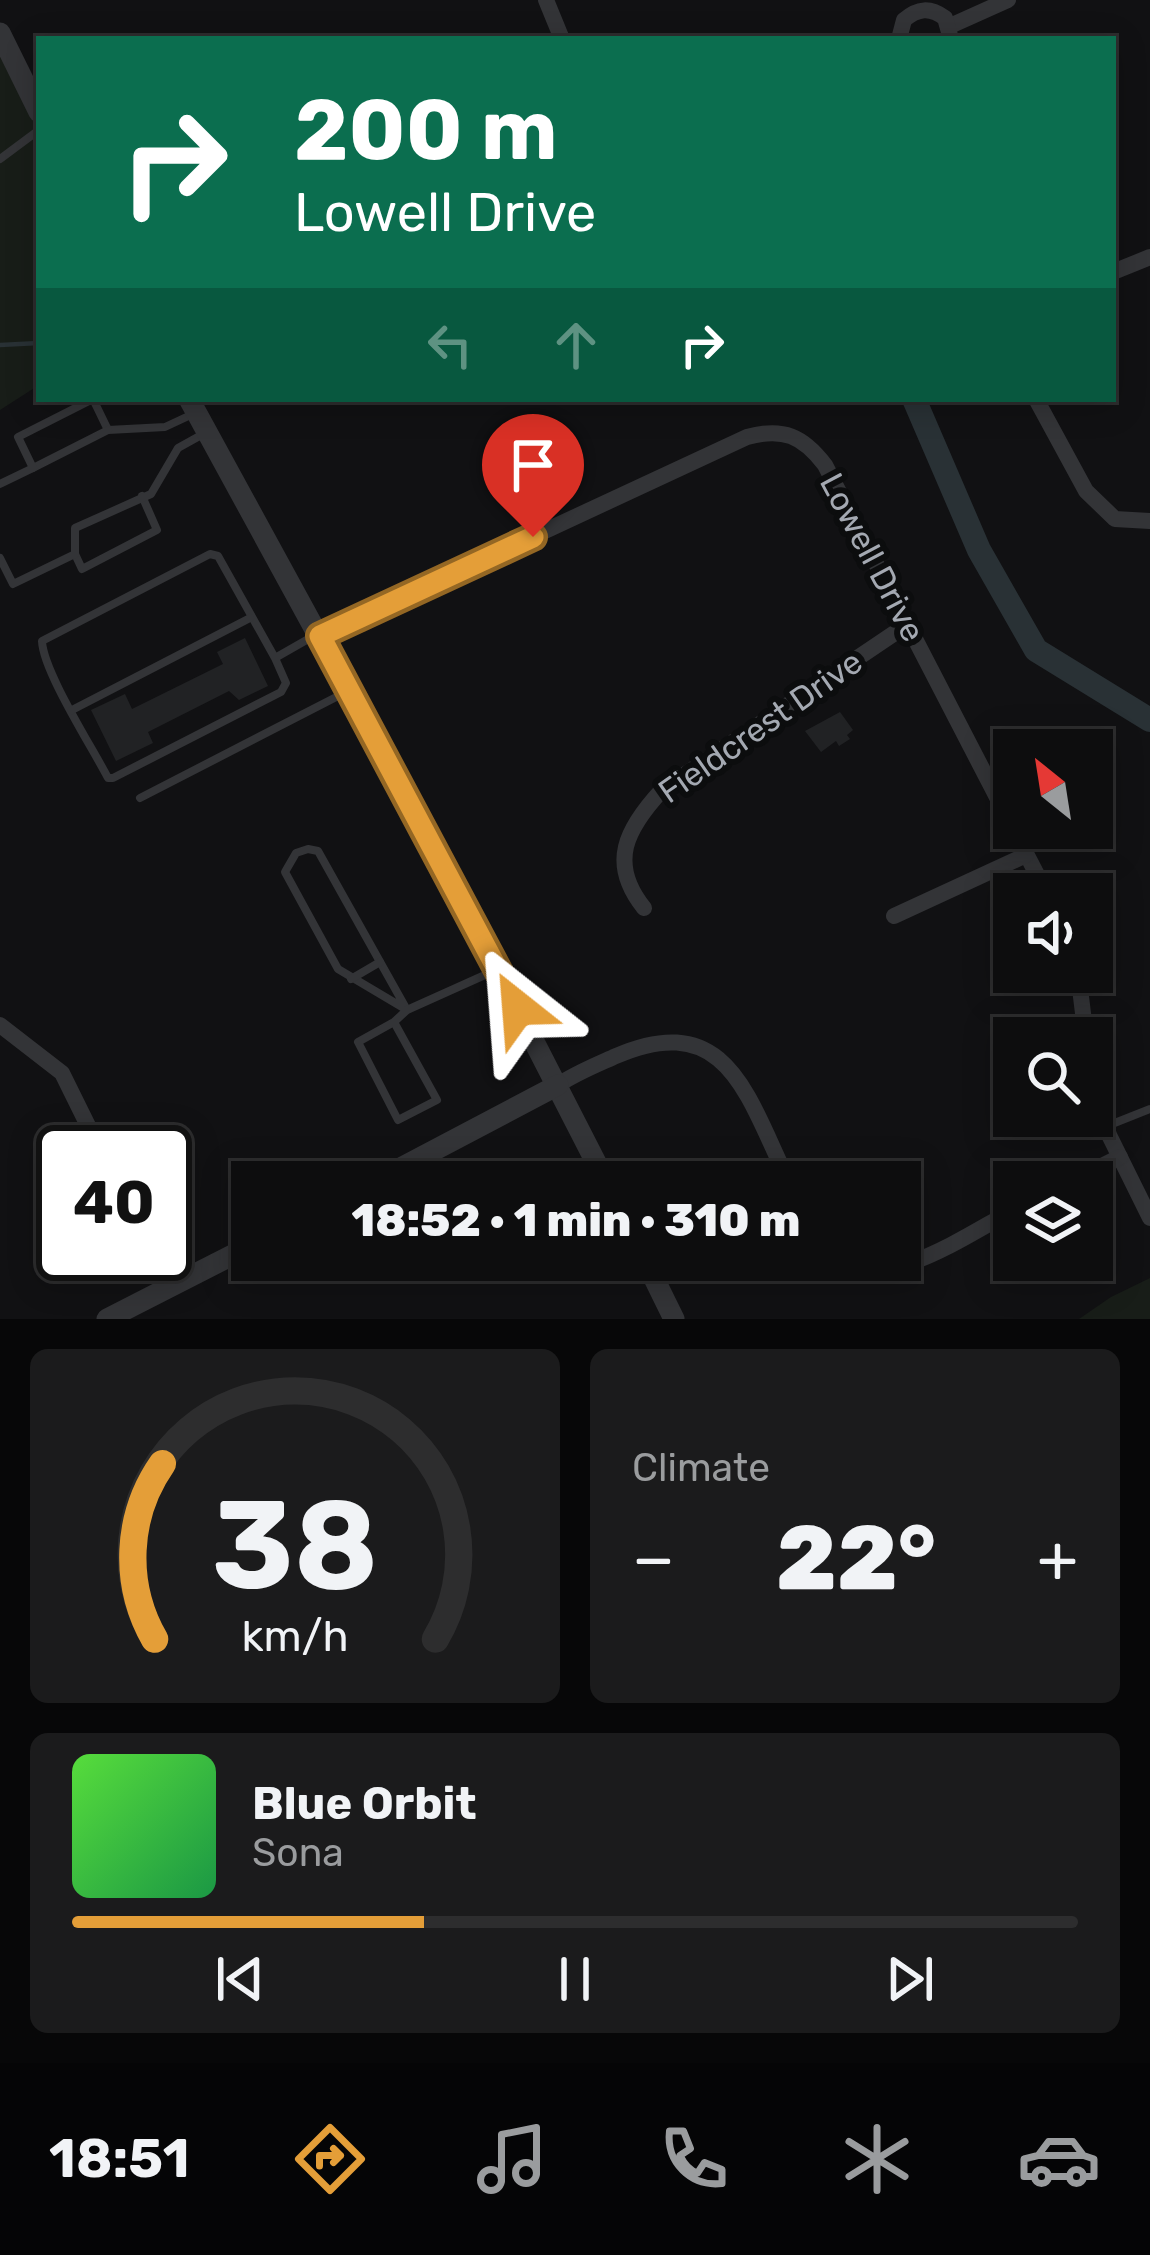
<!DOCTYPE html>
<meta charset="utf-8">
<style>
:root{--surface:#0d0d0e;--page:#1b1b1c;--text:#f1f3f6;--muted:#9a9c9e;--line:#2d2d2e;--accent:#e49e38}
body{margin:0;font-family:Rubik,sans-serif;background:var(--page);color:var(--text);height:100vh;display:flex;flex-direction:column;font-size:45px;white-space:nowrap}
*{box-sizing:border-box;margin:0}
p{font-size:39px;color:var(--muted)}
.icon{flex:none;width:66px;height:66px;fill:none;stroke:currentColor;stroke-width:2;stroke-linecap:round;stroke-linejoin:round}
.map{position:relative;height:1319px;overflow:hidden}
.drawer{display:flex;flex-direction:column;gap:30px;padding:30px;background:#070708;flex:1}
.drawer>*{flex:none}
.banner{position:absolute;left:36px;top:36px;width:1080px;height:366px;border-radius:0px;box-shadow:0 6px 30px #0003,0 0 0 3px var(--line);background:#0b6e4f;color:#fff;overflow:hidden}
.needle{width:78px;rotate:330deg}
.controls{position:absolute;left:993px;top:729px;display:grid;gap:24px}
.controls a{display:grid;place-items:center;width:120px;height:120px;border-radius:0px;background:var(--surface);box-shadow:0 6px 30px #0003,0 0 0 3px var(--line);font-size:60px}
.speed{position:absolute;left:36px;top:1125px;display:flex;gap:24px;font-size:60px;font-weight:700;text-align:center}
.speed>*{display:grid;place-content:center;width:156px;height:156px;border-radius:50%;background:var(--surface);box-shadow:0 6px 30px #0003,0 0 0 3px var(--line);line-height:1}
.speed .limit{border:6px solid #111;border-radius:18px;background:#fff;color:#111}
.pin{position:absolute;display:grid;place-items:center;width:102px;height:102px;color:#fff;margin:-123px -51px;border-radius:50% 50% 50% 0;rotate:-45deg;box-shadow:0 0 12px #0007}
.pin .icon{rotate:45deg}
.me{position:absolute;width:132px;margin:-66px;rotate:332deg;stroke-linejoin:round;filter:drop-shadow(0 0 9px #0008)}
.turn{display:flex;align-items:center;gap:42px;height:252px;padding:0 60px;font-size:54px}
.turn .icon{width:156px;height:156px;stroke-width:2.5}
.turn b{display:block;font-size:84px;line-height:102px}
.lanes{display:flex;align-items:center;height:114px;padding:0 60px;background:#0003;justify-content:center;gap:60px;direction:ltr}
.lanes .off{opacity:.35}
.big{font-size:90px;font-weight:800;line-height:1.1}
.drawer .widget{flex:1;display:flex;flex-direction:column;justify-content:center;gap:18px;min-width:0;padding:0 42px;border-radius:18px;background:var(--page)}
.drawer .dial{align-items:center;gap:0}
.dial svg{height:312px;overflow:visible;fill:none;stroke:var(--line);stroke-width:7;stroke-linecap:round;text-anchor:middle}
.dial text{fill:var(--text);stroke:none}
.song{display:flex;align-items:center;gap:36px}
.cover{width:144px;height:144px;border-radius:18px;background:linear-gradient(135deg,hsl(110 70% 55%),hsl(140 70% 35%))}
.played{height:12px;border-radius:6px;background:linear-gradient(90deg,var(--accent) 35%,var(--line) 35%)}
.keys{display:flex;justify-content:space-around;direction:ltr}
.heat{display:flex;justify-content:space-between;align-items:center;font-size:66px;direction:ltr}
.drawer .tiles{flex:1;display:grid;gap:30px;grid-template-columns:1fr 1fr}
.widget:last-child{grid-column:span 2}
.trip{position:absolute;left:231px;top:1161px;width:690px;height:120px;border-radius:0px;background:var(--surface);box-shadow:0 6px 30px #0003,0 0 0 3px var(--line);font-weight:800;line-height:120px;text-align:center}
.tab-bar{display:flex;height:192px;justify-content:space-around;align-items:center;background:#050506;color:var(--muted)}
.tab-bar .icon{width:84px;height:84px}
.tab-bar .active{color:var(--accent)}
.tab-bar b{font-size:54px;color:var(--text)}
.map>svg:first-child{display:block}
.green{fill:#181d18}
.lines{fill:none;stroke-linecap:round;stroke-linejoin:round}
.stream{stroke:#293135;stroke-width:4.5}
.river{stroke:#293135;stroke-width:24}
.building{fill:#212224}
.service{stroke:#333437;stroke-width:8}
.minor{stroke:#333437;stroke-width:16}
.tertiary{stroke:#333437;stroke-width:21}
.route-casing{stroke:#946724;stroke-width:30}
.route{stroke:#e49e38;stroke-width:21}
.labels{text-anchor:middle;stroke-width:12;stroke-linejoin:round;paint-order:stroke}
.street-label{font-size:33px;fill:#a4a9b2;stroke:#0c0d0e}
</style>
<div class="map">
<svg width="1150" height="1319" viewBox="0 0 1150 1319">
<rect width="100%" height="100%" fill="#111113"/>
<g class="green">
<path d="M 0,38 L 39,120 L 39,385 L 0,410 Z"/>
<path d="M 1150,1278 L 1150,1319 L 1079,1319 L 1111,1297 Z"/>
</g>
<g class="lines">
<path class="stream" d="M 0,345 L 39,343"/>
<path class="river" d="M 914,399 L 979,550 L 1036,650 L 1150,720"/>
</g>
<g class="building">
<path d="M 245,638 L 268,686 L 239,700 L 229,691 L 148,732 L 153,743 L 116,761 L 91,710 L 125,694 L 132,709 L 223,664 L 217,652 Z"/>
<path d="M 840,712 L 853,730 L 847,735 L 850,739 L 839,746 L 836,741 L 821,752 L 805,731 Z"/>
</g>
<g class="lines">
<g class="service">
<path d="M 0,159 L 39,130"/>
<path d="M 93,399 L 108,430 L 165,427 L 195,413"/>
<path d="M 33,468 L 108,430"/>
<path d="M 0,484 L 33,468 L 18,437 L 93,399"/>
<path d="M 75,554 L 82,569 L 157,530 L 142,496"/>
<path d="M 0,558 L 13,584 L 75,554 L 75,528 L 151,494 L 178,448 L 205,433"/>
<path d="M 275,658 L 286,683 L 281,692 L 113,778 L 108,778 C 92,747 43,671 42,641 L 210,554 L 218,556 L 275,658 L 317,634"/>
<path d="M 72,710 L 250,618"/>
<path d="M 140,798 L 346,692"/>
<path d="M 308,849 L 318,851 L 407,1010 L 338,969 L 285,872 L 296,853 Z"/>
<path d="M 351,979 L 380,962"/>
<path d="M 394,1022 L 358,1042 L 398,1120 L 437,1100 L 394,1022 L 407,1010 L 496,970"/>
<path d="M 1107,1126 L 1150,1109"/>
</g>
<g class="minor">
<path d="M 546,0 L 562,39"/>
<path d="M 950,26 L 1008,0"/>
<path d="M 899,39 L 904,20 C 918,8 930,7 945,18 L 951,39"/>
<path d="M 1113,272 L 1150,257"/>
<path d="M 1036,399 L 1086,491 L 1115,519 L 1150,521"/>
<path d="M 319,636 L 747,437 C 783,427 803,436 825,465 L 1047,894"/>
<path d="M 644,908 C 608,863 626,829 662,790 L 908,624"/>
<path d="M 894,916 L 1026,855"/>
<path d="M 1078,972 L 1086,1038"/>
<path d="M 0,1025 L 62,1073 L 101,1152"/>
<path d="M 1092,1079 L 1109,1135 L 1150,1218"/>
<path d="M 558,1085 C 576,1073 596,1065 616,1056 C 729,1007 748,1100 789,1182"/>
<path d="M 1070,1182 L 1120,1157"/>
<path d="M 149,1254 L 166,1290"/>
<path d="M 841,1260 C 885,1294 971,1232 1014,1210"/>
</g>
<g class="tertiary">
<path d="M 0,33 L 39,112"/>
<path d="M 189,399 L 443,864 L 606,1182"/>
<path d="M 374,1182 L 558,1085"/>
<path d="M 645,1260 L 674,1319"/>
<path d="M 107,1319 L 252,1245"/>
</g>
</g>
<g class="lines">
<g class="route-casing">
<path id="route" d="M 518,1008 L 320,636 L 533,537"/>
</g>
<use href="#route" class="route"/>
</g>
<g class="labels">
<g class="street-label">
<text transform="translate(873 557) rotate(62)" y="12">Lowell Drive</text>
<text transform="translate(760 726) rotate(-35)" y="12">Fieldcrest Drive</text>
</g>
</g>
</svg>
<div class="controls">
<a><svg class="needle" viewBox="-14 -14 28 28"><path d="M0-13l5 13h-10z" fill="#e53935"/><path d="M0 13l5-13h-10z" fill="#9a9c9e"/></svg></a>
<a><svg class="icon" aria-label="sound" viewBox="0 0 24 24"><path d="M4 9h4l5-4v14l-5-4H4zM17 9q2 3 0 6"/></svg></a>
<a><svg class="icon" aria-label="search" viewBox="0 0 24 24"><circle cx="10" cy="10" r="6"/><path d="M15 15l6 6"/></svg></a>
<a><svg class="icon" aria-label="layers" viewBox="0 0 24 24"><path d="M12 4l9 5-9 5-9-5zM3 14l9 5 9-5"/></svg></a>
</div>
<div class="speed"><div class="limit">40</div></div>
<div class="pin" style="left:533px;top:537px;background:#d93025"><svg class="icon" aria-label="arrive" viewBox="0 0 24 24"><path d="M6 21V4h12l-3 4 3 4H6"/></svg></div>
<svg class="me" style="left:518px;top:1008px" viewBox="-20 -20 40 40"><path d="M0-17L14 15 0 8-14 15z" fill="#e49e38" stroke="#fff" stroke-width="4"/></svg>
<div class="trip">18:52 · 1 min · 310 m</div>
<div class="banner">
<div class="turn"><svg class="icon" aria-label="right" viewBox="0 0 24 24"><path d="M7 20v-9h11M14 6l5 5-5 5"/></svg><div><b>200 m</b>Lowell Drive</div></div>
<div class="lanes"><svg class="icon off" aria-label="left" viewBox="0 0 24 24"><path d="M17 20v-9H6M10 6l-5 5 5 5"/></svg><svg class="icon off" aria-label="ahead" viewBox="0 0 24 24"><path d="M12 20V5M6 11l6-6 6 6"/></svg><svg class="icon" aria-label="right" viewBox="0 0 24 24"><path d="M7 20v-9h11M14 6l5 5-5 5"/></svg></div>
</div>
</div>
<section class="drawer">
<div class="tiles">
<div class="widget dial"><svg viewBox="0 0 100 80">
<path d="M14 69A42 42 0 1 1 86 69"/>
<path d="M14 69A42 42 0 0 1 16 24" stroke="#e49e38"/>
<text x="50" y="56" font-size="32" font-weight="700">38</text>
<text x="50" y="72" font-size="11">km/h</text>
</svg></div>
<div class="widget"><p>Climate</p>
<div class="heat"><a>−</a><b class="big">22°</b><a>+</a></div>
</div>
<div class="widget">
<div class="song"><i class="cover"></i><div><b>Blue Orbit</b><p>Sona</p></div></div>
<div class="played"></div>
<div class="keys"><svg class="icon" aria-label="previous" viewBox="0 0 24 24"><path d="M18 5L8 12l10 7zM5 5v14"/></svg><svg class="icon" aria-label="pause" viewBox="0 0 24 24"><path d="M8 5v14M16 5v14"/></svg><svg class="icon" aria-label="next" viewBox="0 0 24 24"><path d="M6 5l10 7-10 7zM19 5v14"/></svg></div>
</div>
</div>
</section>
<nav class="tab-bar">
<b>18:51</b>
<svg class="icon active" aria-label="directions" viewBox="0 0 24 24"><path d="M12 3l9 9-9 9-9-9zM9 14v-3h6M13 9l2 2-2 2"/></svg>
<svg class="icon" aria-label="music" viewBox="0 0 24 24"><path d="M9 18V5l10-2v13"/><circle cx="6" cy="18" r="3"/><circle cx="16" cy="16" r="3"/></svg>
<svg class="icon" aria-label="phone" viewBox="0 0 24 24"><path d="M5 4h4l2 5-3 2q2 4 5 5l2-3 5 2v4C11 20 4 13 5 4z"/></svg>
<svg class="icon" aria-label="climate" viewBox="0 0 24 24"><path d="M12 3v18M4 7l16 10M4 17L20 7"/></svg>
<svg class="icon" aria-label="car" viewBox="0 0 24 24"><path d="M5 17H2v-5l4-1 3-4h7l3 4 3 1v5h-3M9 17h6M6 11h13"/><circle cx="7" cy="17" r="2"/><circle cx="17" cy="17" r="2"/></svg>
</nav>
